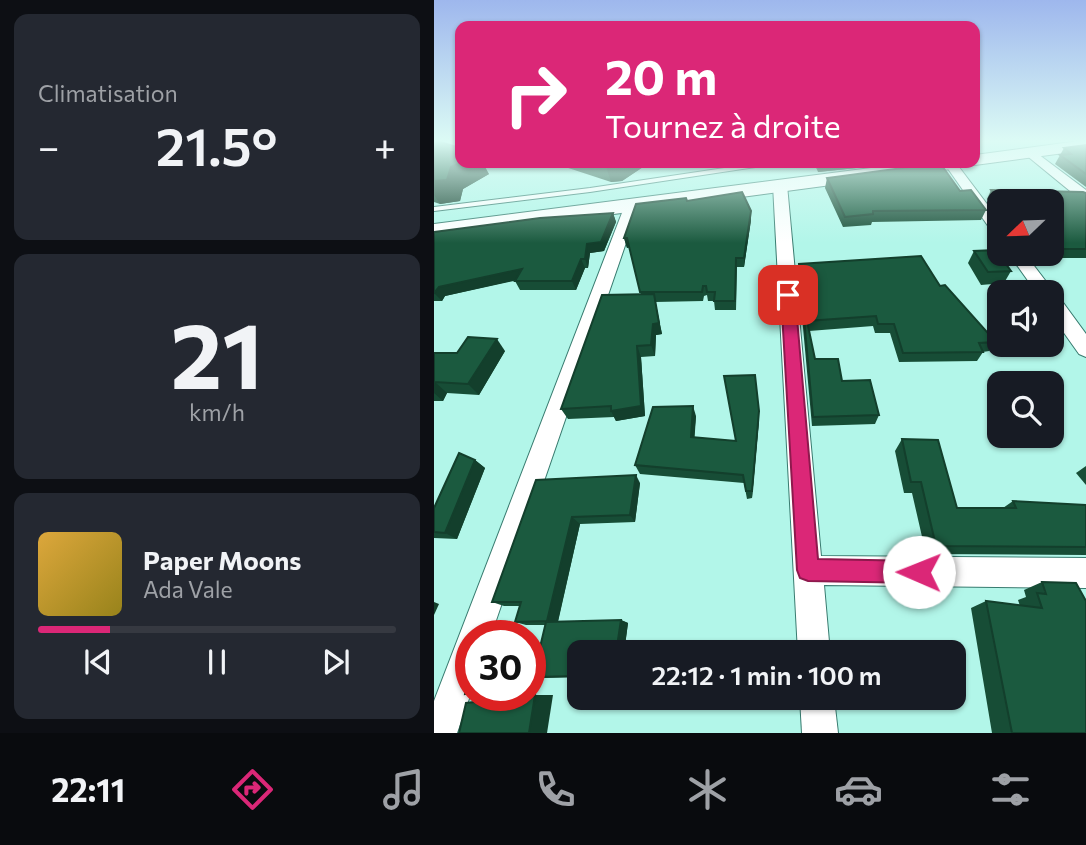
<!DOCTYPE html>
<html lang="fr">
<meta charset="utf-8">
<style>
:root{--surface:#171b24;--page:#242831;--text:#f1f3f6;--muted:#9ea1a6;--line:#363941;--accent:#db2777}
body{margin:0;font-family:Commissioner,sans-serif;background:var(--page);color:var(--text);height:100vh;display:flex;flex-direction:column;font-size:26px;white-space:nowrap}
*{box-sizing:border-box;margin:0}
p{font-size:23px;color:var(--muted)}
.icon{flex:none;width:38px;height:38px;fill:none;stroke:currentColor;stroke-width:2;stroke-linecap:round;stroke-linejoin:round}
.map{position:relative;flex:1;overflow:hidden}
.details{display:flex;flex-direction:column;gap:14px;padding:14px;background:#0d0f14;width:434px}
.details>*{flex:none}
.banner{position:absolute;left:21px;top:21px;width:525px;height:147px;border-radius:14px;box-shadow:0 2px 5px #0004;background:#db2777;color:#fff;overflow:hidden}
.needle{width:46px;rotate:247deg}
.fabs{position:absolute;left:553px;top:189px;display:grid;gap:14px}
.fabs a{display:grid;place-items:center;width:77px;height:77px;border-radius:14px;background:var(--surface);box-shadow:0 2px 5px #0004;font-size:35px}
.speed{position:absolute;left:21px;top:620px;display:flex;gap:14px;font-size:35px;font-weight:700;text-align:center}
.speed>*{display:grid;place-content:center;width:91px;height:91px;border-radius:50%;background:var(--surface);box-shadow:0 2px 5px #0004;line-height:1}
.speed .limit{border:10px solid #d22;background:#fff;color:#111}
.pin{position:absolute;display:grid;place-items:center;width:60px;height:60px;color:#fff;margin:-30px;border-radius:14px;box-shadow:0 4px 10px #0006}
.me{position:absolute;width:77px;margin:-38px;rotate:271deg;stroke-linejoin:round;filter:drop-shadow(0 0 5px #0008)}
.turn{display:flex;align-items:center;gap:24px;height:147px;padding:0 35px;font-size:32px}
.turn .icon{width:91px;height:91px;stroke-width:2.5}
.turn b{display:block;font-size:49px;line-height:60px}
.big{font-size:52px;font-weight:600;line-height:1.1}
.details .tile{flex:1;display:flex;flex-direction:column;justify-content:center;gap:10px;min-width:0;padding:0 24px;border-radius:14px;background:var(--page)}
.details .dial{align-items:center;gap:0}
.dial b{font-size:91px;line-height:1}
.song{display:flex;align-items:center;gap:21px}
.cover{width:84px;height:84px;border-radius:10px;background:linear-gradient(135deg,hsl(40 70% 55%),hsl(50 70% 35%))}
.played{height:7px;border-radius:4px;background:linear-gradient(90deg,var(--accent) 20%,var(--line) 20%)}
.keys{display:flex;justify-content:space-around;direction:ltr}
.heat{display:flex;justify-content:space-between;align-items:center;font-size:38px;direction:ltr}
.trip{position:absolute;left:133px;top:640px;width:399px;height:70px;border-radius:14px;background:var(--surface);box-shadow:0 2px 5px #0004;font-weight:600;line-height:70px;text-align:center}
.tabs{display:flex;height:112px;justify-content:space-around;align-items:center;background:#090b0e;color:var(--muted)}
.tabs .icon{width:49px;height:49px}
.tabs .active{color:var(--accent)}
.tabs b{font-size:32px;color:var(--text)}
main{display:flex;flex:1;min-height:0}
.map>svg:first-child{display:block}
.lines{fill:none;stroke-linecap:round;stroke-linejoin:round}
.lane-casing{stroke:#387b6f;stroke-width:2}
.street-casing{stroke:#387b6f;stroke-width:2}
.secondary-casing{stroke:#387b6f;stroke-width:2}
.lane{fill:#fff;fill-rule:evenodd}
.street{fill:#fff;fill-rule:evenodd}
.secondary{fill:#fff;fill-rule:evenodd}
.wall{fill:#174d36}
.shaded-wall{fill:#133f2c}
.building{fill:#1b5a3f;stroke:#133f2c;stroke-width:2}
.route{fill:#db2777;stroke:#8e194d;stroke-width:2}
</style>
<main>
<section class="details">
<div class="tile"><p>Climatisation</p>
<div class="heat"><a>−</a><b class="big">21.5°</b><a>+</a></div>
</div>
<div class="tile dial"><b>21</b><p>km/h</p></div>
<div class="tile">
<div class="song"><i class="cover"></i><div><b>Paper Moons</b><p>Ada Vale</p></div></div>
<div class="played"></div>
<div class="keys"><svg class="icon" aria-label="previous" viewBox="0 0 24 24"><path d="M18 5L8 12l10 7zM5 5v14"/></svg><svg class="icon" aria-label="pause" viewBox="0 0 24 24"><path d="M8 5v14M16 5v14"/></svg><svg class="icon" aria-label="next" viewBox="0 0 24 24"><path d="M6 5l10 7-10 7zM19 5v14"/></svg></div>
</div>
</section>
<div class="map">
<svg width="652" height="733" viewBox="0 0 652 733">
<rect width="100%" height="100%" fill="#b2f6e9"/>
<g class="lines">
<g class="lane-casing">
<path id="lane" d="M 324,163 L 338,163 L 335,165 L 156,192 L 0,211 L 0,207 L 156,188 Z"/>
</g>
<g class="street-casing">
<g id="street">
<path d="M 596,148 L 652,190 L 652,201 L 647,200 L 592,155 L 590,152 Z"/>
<path d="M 510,163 L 522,163 L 565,220 L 565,235 L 559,233 Z"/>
<path d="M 346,181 L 353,185 L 387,556 L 652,558 L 652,588 L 390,585 L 396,653 L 364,653 L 339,185 Z"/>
<path d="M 198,201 L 205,205 L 57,635 L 37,635 L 37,693 L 23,733 L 0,733 L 0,701 L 191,205 Z"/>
<path d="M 575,254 L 591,254 L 617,288 L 620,292 L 618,296 L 625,297 L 652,334 L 652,357 L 645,354 L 618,316 L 618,292 L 602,292 Z"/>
<path d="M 366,698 L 400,698 L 404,733 L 368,733 Z"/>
</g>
</g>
<g class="secondary-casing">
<g id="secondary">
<path d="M 652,140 L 652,150 L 541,165 L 534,163 L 541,163 L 541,155 Z"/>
<path d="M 476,163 L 526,163 L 517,169 L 0,238 L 0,224 Z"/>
</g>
</g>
<use href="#lane" class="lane"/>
<use href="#street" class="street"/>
<use href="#secondary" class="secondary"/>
</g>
<g class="wall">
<path d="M 0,140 L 55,174 L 29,189 L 26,201 L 6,204 L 0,202 Z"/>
<path d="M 652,145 L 652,187 L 621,164 L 630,148 Z"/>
<path d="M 119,163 L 215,163 L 188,181 L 177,182 Z"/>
<path d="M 336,163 L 471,163 L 384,172 L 380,163 L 336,168 Z"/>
<path d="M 393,178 L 526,191 L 552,210 L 547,220 L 438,222 L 437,225 L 409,227 L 391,188 Z"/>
<path d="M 557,190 L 652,193 L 652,258 L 597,258 L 594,254 L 618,254 L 618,201 L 565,201 L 565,219 L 553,199 Z"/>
<path d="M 253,201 L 317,211 L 317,220 L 310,267 L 303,267 L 302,310 L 281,310 L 280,301 L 274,301 L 273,295 L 270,296 L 269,301 L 221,302 L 228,334 L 222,335 L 221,356 L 207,357 L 211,416 L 182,421 L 180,417 L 134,419 L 127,409 L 207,295 L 196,247 L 193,248 L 190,238 Z"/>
<path d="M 179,213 L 182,222 L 170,251 L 156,253 L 154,268 L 151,268 L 142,290 L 86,290 L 81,281 L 81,280 L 11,296 L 8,301 L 0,301 L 0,232 Z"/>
<path d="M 540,251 L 577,271 L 570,283 L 547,285 L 534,263 Z"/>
<path d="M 365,264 L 506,286 L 562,342 L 555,351 L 549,352 L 543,361 L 465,362 L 456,333 L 441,333 L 439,326 L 375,331 L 381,359 L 408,381 L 445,415 L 441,424 L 378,426 L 364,273 Z"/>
<path d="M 71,351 L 45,395 L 13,393 L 9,401 L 0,401 L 0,353 Z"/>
<path d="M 290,376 L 325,420 L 318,498 L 313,499 L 310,483 L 206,474 L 201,465 L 262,416 L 260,437 L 302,441 Z"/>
<path d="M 468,439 L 523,508 L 569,508 L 579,501 L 652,505 L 652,555 L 492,554 L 478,493 L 470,493 L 461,451 Z"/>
<path d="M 41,460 L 51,468 L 23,539 L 0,538 L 0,508 Z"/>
<path d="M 652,466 L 652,485 L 642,473 Z"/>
<path d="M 102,480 L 206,483 L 201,522 L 146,524 L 124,622 L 187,620 L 194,623 L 190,653 L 145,653 L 145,677 L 111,678 L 99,677 L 111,625 L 92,625 L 81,622 L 86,606 L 70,606 L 58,602 Z"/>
<path d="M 608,582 L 652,733 L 558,733 L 537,608 L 552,601 L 586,606 L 584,600 L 592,597 L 590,590 Z"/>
</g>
<g class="shaded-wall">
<path d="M 26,163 L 49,163 L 55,174 L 29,189 L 26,201 L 6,204 L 0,195 L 0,181 L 17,167 Z"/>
<path d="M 171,163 L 215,163 L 188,181 L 177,182 Z"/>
<path d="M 336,163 L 380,163 L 336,168 Z"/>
<path d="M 385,163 L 471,163 L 384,172 Z"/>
<path d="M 317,211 L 317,220 L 310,267 L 310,258 Z"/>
<path d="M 179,213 L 182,222 L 170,251 L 156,253 L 154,268 L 151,259 L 153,244 Z"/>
<path d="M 190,238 L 193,238 L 196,247 L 193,248 Z"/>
<path d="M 147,259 L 151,268 L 142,290 L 138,281 Z"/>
<path d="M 88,269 L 93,278 L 11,296 L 8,301 L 0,293 L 5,287 Z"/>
<path d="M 220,294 L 228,334 L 222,335 L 221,356 L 217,345 Z"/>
<path d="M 63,339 L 71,351 L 45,395 L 34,384 Z"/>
<path d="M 203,346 L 207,357 L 211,416 L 182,421 L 177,411 Z"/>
<path d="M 1,382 L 13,393 L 9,401 L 0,393 L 0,385 Z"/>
<path d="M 259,406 L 262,416 L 260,446 L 257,437 Z"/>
<path d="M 325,411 L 325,420 L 318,498 L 318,491 Z"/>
<path d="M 41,460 L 51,468 L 23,539 L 11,533 Z"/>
<path d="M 202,475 L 206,483 L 201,522 L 196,515 Z"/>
<path d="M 138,517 L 146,524 L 123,625 L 113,621 Z"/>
<path d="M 0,602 L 5,604 L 0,615 Z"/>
<path d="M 187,620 L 194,623 L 190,653 L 182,653 Z"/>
<path d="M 101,695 L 119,695 L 113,733 L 95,733 Z"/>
</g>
<g class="building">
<path d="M 0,140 L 26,148 L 26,163 L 17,167 L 13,180 L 0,181 Z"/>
<path d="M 652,145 L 652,174 L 626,155 L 637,154 L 630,148 Z"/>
<path d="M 506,163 L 526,191 L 537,190 L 552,210 L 439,211 L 439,214 L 411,217 L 393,178 Z"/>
<path d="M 557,190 L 649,192 L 652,193 L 652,249 L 618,249 L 618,201 L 565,201 L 565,203 Z"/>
<path d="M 308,192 L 317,211 L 310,258 L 302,258 L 301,301 L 280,301 L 281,292 L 273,292 L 272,286 L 269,286 L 268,292 L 206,292 L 193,238 L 190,238 L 202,204 L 252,198 L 253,201 Z"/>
<path d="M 179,213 L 167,242 L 153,244 L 151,259 L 147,259 L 138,281 L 81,281 L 88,269 L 5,287 L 0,293 L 0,232 L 106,218 Z"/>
<path d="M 562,250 L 577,271 L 554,272 L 540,251 Z"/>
<path d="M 487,256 L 506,286 L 511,285 L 562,342 L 545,343 L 549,352 L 469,353 L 460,324 L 444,324 L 442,316 L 373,321 L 381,359 L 404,359 L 408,381 L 436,380 L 445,415 L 379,417 L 365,264 Z"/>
<path d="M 220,294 L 225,323 L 219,324 L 217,345 L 203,346 L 207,406 L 177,411 L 177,406 L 127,409 L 168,295 Z"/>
<path d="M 34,337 L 63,339 L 34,384 L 1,382 L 0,385 L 0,353 L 23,353 Z"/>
<path d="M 321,375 L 325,411 L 318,491 L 312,491 L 309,475 L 201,465 L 219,407 L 259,406 L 257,437 L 302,441 L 290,376 Z"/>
<path d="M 468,439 L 504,440 L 523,508 L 582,508 L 579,501 L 652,505 L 652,547 L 502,546 L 487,482 L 477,482 Z"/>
<path d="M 25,453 L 41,460 L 11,533 L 0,532 L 0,508 Z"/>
<path d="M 202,475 L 196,515 L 138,517 L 113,621 L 81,622 L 87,602 L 58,602 L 102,480 Z"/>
<path d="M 608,582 L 642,583 L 652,601 L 652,733 L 578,733 L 552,601 L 608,608 L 603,593 L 612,594 Z"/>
<path d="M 187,620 L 182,653 L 145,653 L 145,676 L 99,677 L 112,622 Z"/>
<path d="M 36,657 L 37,693 L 31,694 Z"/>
<path d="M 101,695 L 95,733 L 25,733 L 32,703 Z"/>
</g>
<linearGradient id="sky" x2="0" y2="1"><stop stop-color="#9eb7ed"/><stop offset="0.58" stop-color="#dcfbf5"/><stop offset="1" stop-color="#dcfbf5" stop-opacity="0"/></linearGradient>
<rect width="652" height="243" fill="url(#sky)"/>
<path class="route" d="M 354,291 L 361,295 L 384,559 L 485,561 L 493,564 L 496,572 L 493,579 L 485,583 L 374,581 L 366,578 L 363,570 L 347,295 Z"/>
</svg>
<div class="fabs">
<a><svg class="needle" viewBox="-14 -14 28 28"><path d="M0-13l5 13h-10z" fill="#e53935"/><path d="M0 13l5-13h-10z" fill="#9ea1a6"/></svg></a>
<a><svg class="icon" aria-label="sound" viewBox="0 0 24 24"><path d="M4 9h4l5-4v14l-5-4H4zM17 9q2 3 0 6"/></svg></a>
<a><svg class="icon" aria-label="search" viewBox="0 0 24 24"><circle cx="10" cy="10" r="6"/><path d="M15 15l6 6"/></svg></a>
</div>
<div class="speed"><div class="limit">30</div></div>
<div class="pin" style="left:354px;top:295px;background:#d93025"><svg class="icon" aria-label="arrive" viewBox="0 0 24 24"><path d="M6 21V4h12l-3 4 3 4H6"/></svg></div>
<svg class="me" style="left:485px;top:572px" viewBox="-20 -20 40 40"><circle r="19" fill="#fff"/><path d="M0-13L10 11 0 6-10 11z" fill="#db2777"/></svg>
<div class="trip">22:12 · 1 min · 100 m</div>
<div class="banner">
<div class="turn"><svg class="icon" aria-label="right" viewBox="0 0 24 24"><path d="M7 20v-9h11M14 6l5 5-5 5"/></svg><div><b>20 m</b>Tournez à droite</div></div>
</div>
</div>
</main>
<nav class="tabs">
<b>22:11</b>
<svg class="icon active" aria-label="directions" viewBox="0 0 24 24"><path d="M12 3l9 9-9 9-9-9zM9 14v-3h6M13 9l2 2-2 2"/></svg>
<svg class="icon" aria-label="music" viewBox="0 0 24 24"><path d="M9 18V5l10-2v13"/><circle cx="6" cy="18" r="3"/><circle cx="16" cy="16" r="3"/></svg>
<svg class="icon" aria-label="phone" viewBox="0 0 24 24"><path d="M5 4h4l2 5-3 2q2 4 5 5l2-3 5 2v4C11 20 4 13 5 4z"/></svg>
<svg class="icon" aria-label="climate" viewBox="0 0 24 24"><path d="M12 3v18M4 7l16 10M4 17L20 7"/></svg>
<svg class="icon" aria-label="car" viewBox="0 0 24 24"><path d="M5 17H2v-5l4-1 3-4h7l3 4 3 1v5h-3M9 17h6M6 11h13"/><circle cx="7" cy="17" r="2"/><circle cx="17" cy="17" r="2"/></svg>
<svg class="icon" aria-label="filters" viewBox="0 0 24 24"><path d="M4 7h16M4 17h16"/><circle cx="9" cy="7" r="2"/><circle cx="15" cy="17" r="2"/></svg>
</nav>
